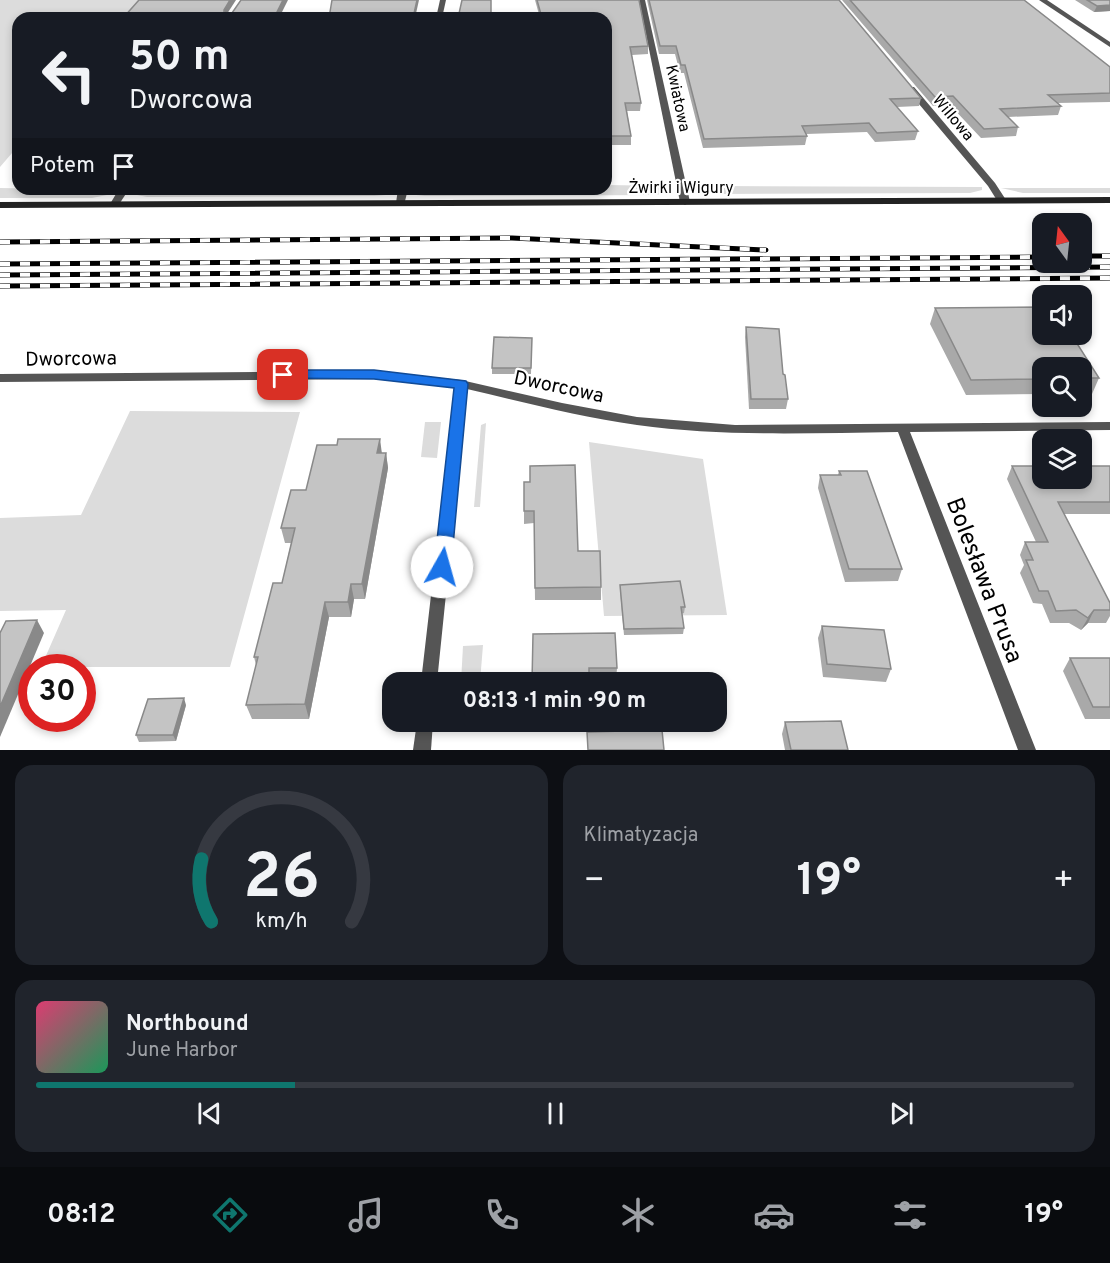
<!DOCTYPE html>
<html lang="pl">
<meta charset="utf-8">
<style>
:root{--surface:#171b24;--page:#20242c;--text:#f1f3f6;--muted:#9ea1a6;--line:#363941;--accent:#0f766e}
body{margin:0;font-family:Overpass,sans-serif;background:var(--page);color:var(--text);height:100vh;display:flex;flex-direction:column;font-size:22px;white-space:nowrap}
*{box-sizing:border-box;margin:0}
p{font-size:20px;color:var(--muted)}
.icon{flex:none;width:33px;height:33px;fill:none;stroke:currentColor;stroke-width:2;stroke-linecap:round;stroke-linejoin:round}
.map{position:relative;height:750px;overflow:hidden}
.drawer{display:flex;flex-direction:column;gap:15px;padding:15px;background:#0d0f14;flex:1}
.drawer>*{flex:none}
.guide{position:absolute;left:12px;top:12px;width:600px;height:183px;border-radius:18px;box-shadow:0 3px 9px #0003;background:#171b24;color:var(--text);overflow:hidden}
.needle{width:39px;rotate:345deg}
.fabs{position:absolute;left:1032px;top:213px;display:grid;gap:12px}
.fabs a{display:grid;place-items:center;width:60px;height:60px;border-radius:12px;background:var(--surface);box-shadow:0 3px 9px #0003;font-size:30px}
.speed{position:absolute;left:18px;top:654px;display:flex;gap:12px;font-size:30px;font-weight:700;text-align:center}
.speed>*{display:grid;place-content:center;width:78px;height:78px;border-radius:50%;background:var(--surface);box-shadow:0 3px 9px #0003;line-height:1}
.speed .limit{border:9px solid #d22;background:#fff;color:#111}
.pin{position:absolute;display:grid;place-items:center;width:51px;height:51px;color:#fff;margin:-26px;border-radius:12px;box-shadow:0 3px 9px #0006}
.me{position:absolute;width:66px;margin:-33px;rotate:7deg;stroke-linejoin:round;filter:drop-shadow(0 0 4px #0008)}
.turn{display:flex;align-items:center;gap:21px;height:126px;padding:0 18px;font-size:27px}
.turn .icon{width:78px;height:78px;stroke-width:2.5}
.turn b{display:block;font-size:42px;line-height:51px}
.then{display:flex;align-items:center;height:57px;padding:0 18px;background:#0003;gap:12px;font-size:22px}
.big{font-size:45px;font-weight:700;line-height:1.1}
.drawer .tile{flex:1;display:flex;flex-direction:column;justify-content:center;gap:9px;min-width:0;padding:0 21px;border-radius:18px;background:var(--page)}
.drawer .dial{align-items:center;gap:0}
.dial svg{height:156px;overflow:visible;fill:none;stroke:var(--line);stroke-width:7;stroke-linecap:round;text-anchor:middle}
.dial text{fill:var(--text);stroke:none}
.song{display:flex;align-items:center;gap:18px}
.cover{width:72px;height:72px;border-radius:9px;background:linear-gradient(135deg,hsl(340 70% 55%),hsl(150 70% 35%))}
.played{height:6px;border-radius:3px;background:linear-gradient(90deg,var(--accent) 25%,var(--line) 25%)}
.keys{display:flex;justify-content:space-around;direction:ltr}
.heat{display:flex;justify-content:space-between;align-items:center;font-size:33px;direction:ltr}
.drawer .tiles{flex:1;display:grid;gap:15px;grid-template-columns:1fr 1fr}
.tile:last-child{grid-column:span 2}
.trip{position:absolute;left:382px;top:672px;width:345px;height:60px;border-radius:18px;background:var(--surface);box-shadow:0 3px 9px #0003;font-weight:700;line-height:60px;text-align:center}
.tabs{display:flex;height:96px;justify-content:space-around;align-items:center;background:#090b0e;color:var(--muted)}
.tabs .icon{width:42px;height:42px}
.tabs .selected{color:var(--accent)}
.tabs b{font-size:27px;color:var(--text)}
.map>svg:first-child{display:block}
.green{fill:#dcdcdc}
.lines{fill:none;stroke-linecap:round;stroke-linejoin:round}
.minor{fill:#555;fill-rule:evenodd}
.secondary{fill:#222;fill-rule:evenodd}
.rail-casing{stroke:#000;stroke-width:5}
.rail{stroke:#fff;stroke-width:4;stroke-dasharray:10;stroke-linecap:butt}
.wall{fill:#a9a9a9}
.shaded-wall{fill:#898989}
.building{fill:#c4c4c4;stroke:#898989;stroke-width:1.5}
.route{fill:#1a73e8;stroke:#114b97;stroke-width:1.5}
.labels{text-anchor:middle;stroke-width:4.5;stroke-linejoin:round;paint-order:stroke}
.far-street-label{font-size:16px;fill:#000;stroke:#fff}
.street-label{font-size:20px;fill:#000;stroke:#fff}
.near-street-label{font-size:24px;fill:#000;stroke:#fff}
</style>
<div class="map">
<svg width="1110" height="750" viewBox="0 0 1110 750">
<rect width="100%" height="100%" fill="#fff"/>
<g class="green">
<path d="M 0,0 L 140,0 L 125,18 L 18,18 L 18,146 L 0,167 Z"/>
<path d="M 606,185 L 672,186 L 670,190 L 657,195 L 425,196 L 416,195 L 410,189 L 606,189 Z"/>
<path d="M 693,186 L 717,186 L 982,187 L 982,190 L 970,193 L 720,194 L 703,193 Z"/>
<path d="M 0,188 L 107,190 L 116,189 L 107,195 L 92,198 L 0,198 Z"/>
<path d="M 1001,188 L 1110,188 L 1110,193 L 1023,193 Z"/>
<path d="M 131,189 L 394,189 L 386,195 L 374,196 L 147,197 L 132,194 Z"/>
<path d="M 130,411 L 300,412 L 230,667 L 41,667 L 66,610 L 0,611 L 0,518 L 81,515 Z"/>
<path d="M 425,422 L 441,422 L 437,458 L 421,457 Z"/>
<path d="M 486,423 L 480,507 L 474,507 L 481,425 Z"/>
<path d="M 589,442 L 703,459 L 727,615 L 604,616 Z"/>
<path d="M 483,645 L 480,682 L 461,682 L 463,646 Z"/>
</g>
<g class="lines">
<g class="minor">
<path d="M 440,0 L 446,0 L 442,18 L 436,18 Z"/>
<path d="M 639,0 L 645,0 L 690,202 L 685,205 L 680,202 Z"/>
<path d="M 1039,0 L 1047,0 L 1110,42 L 1110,47 Z"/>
<path d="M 908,87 L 914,87 L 995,183 L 1006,200 L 1004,202 L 998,202 L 988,186 L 908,91 Z"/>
<path d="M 119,189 L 129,189 L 118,206 L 112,206 L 110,204 Z"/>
<path d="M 398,189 L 408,189 L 404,205 L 398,205 L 396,203 Z"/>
<path d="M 374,371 L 461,380 L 562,403 L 637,417 L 735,425 L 1110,422 L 1110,430 L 910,432 L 1036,750 L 1018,750 L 898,432 C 811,433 723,437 637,425 C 580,417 523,402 467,389 L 437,682 L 421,682 L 455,387 L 374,379 L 0,382 L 0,374 Z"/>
<path d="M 417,722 L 433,722 L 431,750 L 413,750 Z"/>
</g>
<path class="secondary" d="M 1110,197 L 1110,203 L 0,208 L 0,202 Z"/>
<g class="rail-casing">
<g id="rail">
<path d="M 0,242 L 512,238 L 766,250"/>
<path d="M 1082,256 L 1110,256"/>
<path d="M 0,264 L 1042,257"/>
<path d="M 0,275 L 1110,267"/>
<path d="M 0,286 L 1110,278"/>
</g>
</g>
<use href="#rail" class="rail"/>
</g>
<g class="wall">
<path d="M 535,0 L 639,0 L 648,46 L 648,54 L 632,55 L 641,103 L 640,111 L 627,111 L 631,136 L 631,145 L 606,145 L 606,18 L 540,18 Z"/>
<path d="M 647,0 L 839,0 L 921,98 L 919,106 L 897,107 L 918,131 L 915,140 L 875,142 L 867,132 L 806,134 L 807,136 L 805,145 L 703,148 L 684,73 L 680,73 L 675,54 L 659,54 Z"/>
<path d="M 842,0 L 1024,0 L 1110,67 L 1110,102 L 1057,103 L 1061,106 L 1058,115 L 1008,117 L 1018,127 L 1016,136 L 981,138 L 950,105 L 933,106 Z"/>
<path d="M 1075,0 L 1110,0 L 1110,11 L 1094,12 Z"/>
<path d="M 1042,307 L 1042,334 L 1071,334 L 1099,378 L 1092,394 L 1082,394 L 1082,368 L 1042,368 L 1042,394 L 966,395 L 930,324 L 935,308 Z"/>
<path d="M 746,327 L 783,374 L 788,399 L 786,409 L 749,409 L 745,337 Z"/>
<path d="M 532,338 L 531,374 L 492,374 L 492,368 Z"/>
<path d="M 382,453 L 386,453 L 388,468 L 365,599 L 354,599 L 351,617 L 329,617 L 309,719 L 252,719 L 246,705 L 256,665 L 254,657 L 282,583 L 291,543 L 285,543 L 281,528 L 306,490 Z"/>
<path d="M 1012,466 L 1110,466 L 1110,514 L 1064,514 L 1110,603 L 1110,616 L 1106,623 L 1088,623 L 1081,630 L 1069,623 L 1050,623 L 1042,604 L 1033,603 L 1020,573 L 1024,565 L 1020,555 L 1025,542 L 1036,542 L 1007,479 Z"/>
<path d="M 839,471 L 902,569 L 898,581 L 845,582 L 818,488 L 820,475 L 838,475 Z"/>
<path d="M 524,482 L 578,551 L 601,587 L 601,600 L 535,600 L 534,523 L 524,524 Z"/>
<path d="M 620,585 L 685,607 L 684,613 L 681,614 L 684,628 L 683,634 L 624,635 L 620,591 Z"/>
<path d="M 822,626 L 891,669 L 886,682 L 823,677 L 818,638 Z"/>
<path d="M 533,634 L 617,668 L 616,681 L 589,680 Z"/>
<path d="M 1070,658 L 1110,658 L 1110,719 L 1085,719 L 1063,671 Z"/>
<path d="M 186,705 L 176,741 L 139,742 L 136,735 Z"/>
<path d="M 785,722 L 848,750 L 785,750 L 782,734 Z"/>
</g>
<g class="shaded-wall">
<path d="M 230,0 L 236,0 L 225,17 L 224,10 Z"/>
<path d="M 283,0 L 288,0 L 279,18 L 274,18 Z"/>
<path d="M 417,0 L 419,0 L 415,18 L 413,18 Z"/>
<path d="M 1110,5 L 1110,11 L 1094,12 L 1097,6 Z"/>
<path d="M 380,439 L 382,454 L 377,453 Z"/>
<path d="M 386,453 L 388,468 L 365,599 L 362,584 Z"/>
<path d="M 351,584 L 354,599 L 351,617 L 348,602 Z"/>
<path d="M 325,602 L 329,617 L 309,719 L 305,704 Z"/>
<path d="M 1094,610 L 1088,623 L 1081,630 L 1088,618 Z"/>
<path d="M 37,620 L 44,633 L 0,737 L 0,707 Z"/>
<path d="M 184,698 L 186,705 L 176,741 L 173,735 Z"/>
</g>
<g class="building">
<path d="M 139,0 L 230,0 L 224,10 L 224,13 L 232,13 L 241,0 L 283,0 L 274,18 L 123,18 Z"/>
<path d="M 332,0 L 417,0 L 413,18 L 329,18 Z"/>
<path d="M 462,0 L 491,0 L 491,18 L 458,18 Z"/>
<path d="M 537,0 L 639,0 L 648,46 L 630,47 L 641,103 L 625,103 L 631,136 L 606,136 L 606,18 L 542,18 Z"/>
<path d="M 649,0 L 839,0 L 921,98 L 890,99 L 918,131 L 877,133 L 869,123 L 802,126 L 807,136 L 704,139 L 685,65 L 681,65 L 676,46 L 660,46 Z"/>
<path d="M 850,0 L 1024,0 L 1110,67 L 1110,93 L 1048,95 L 1061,106 L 1000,109 L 1018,127 L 984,129 L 953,96 L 935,97 Z"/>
<path d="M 1087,0 L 1110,0 L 1110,5 L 1097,6 Z"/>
<path d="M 1042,307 L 1042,334 L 1071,334 L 1099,378 L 1082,378 L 1082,368 L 1042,368 L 1042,379 L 971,380 L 935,308 Z"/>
<path d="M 746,327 L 779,329 L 783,374 L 785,375 L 788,399 L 751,399 Z"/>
<path d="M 494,337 L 532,338 L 531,368 L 492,368 Z"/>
<path d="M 338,439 L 380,439 L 377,453 L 386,453 L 362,584 L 351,584 L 348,602 L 325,602 L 305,704 L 246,705 L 258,657 L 254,657 L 273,583 L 282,583 L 295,528 L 281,528 L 291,490 L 306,490 L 317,445 L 337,445 Z"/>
<path d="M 575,465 L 578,551 L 600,551 L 601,587 L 535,588 L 534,511 L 524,511 L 524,482 L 530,482 L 530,466 Z"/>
<path d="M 1012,466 L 1042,466 L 1042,478 L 1082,478 L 1082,466 L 1110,466 L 1110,502 L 1058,502 L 1110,603 L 1110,610 L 1094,610 L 1088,618 L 1076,610 L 1056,611 L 1048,591 L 1039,591 L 1026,560 L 1033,560 L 1025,542 L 1048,542 Z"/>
<path d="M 839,471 L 867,471 L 902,569 L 849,569 L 820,475 L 841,475 Z"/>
<path d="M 680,581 L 685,607 L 681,607 L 684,628 L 624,629 L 620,585 Z"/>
<path d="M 37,620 L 0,707 L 0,633 L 6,621 Z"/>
<path d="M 822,626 L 884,630 L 891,669 L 827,664 Z"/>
<path d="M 615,633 L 617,668 L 589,668 L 589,682 L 532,682 L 533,634 Z"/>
<path d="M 1070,658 L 1110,658 L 1110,707 L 1093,707 Z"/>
<path d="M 184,698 L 173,735 L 136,735 L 148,699 Z"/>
<path d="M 841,721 L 848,750 L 791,750 L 785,722 Z"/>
<path d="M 662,730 L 664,750 L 588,750 L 587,732 Z"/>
</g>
<path class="route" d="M 283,370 L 374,370 L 466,381 L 468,384 L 451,567 L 448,572 L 442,574 L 436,572 L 434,567 L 454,388 L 374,379 L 278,378 L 276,375 L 278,372 Z"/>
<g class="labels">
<g class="far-street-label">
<text transform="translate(679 98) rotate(78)" y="6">Kwiatowa</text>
<text transform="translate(954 117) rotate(50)" y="6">Willowa</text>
<text x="681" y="193">Żwirki i Wigury</text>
</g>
<g class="street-label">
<text transform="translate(71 358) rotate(-1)" y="7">Dworcowa</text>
<text transform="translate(559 386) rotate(12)" y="7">Dworcowa</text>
</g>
<g class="near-street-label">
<text transform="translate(985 580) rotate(69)" y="8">Bolesława Prusa</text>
</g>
</g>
</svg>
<div class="fabs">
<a><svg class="needle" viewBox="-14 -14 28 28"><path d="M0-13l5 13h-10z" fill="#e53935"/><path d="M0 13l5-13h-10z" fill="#9ea1a6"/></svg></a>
<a><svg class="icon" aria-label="sound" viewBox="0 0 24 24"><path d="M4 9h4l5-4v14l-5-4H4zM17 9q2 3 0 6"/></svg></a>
<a><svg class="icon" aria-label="search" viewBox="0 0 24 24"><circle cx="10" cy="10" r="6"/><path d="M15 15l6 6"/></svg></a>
<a><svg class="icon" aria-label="layers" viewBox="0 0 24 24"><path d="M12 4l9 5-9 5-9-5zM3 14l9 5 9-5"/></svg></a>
</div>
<div class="speed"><div class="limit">30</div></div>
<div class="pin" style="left:283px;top:375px;background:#d93025"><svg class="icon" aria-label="arrive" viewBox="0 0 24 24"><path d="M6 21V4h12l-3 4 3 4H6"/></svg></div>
<svg class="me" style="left:442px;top:567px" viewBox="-20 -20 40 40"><circle r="19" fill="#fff"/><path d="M0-13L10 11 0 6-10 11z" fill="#1a73e8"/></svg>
<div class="trip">08:13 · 1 min · 90 m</div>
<div class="guide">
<div class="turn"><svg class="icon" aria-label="left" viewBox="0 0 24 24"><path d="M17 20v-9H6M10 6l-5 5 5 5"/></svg><div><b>50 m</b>Dworcowa</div></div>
<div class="then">Potem<svg class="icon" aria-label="arrive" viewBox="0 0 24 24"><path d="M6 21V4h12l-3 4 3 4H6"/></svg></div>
</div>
</div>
<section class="drawer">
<div class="tiles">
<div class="tile dial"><svg viewBox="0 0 100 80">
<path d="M14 69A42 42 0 1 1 86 69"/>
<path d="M14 69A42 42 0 0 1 9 37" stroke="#0f766e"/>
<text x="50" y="56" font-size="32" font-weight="700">26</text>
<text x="50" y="72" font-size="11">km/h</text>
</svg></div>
<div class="tile"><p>Klimatyzacja</p>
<div class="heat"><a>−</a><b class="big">19°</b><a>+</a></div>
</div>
<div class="tile">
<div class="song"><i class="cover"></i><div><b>Northbound</b><p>June Harbor</p></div></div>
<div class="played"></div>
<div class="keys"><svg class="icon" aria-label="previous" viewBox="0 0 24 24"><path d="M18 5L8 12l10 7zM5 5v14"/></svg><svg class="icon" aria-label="pause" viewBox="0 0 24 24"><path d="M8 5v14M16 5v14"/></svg><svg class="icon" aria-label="next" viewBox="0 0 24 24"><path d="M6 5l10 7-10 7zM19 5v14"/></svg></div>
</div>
</div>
</section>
<nav class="tabs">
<b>08:12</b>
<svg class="icon selected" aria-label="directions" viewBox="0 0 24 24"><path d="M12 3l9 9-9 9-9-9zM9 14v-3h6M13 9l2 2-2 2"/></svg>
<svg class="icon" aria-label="music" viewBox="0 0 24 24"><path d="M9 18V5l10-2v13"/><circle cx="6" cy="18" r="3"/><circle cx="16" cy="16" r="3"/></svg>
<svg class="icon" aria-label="phone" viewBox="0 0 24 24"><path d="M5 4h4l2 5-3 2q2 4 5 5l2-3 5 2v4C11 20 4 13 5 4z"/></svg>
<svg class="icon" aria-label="climate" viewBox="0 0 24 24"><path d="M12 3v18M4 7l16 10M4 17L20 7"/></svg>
<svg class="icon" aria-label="car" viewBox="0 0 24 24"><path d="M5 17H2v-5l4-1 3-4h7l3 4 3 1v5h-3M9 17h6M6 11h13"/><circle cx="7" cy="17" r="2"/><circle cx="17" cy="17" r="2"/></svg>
<svg class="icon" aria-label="filters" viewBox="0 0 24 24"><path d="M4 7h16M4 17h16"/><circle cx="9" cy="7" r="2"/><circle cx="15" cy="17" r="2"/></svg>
<b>19°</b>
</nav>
